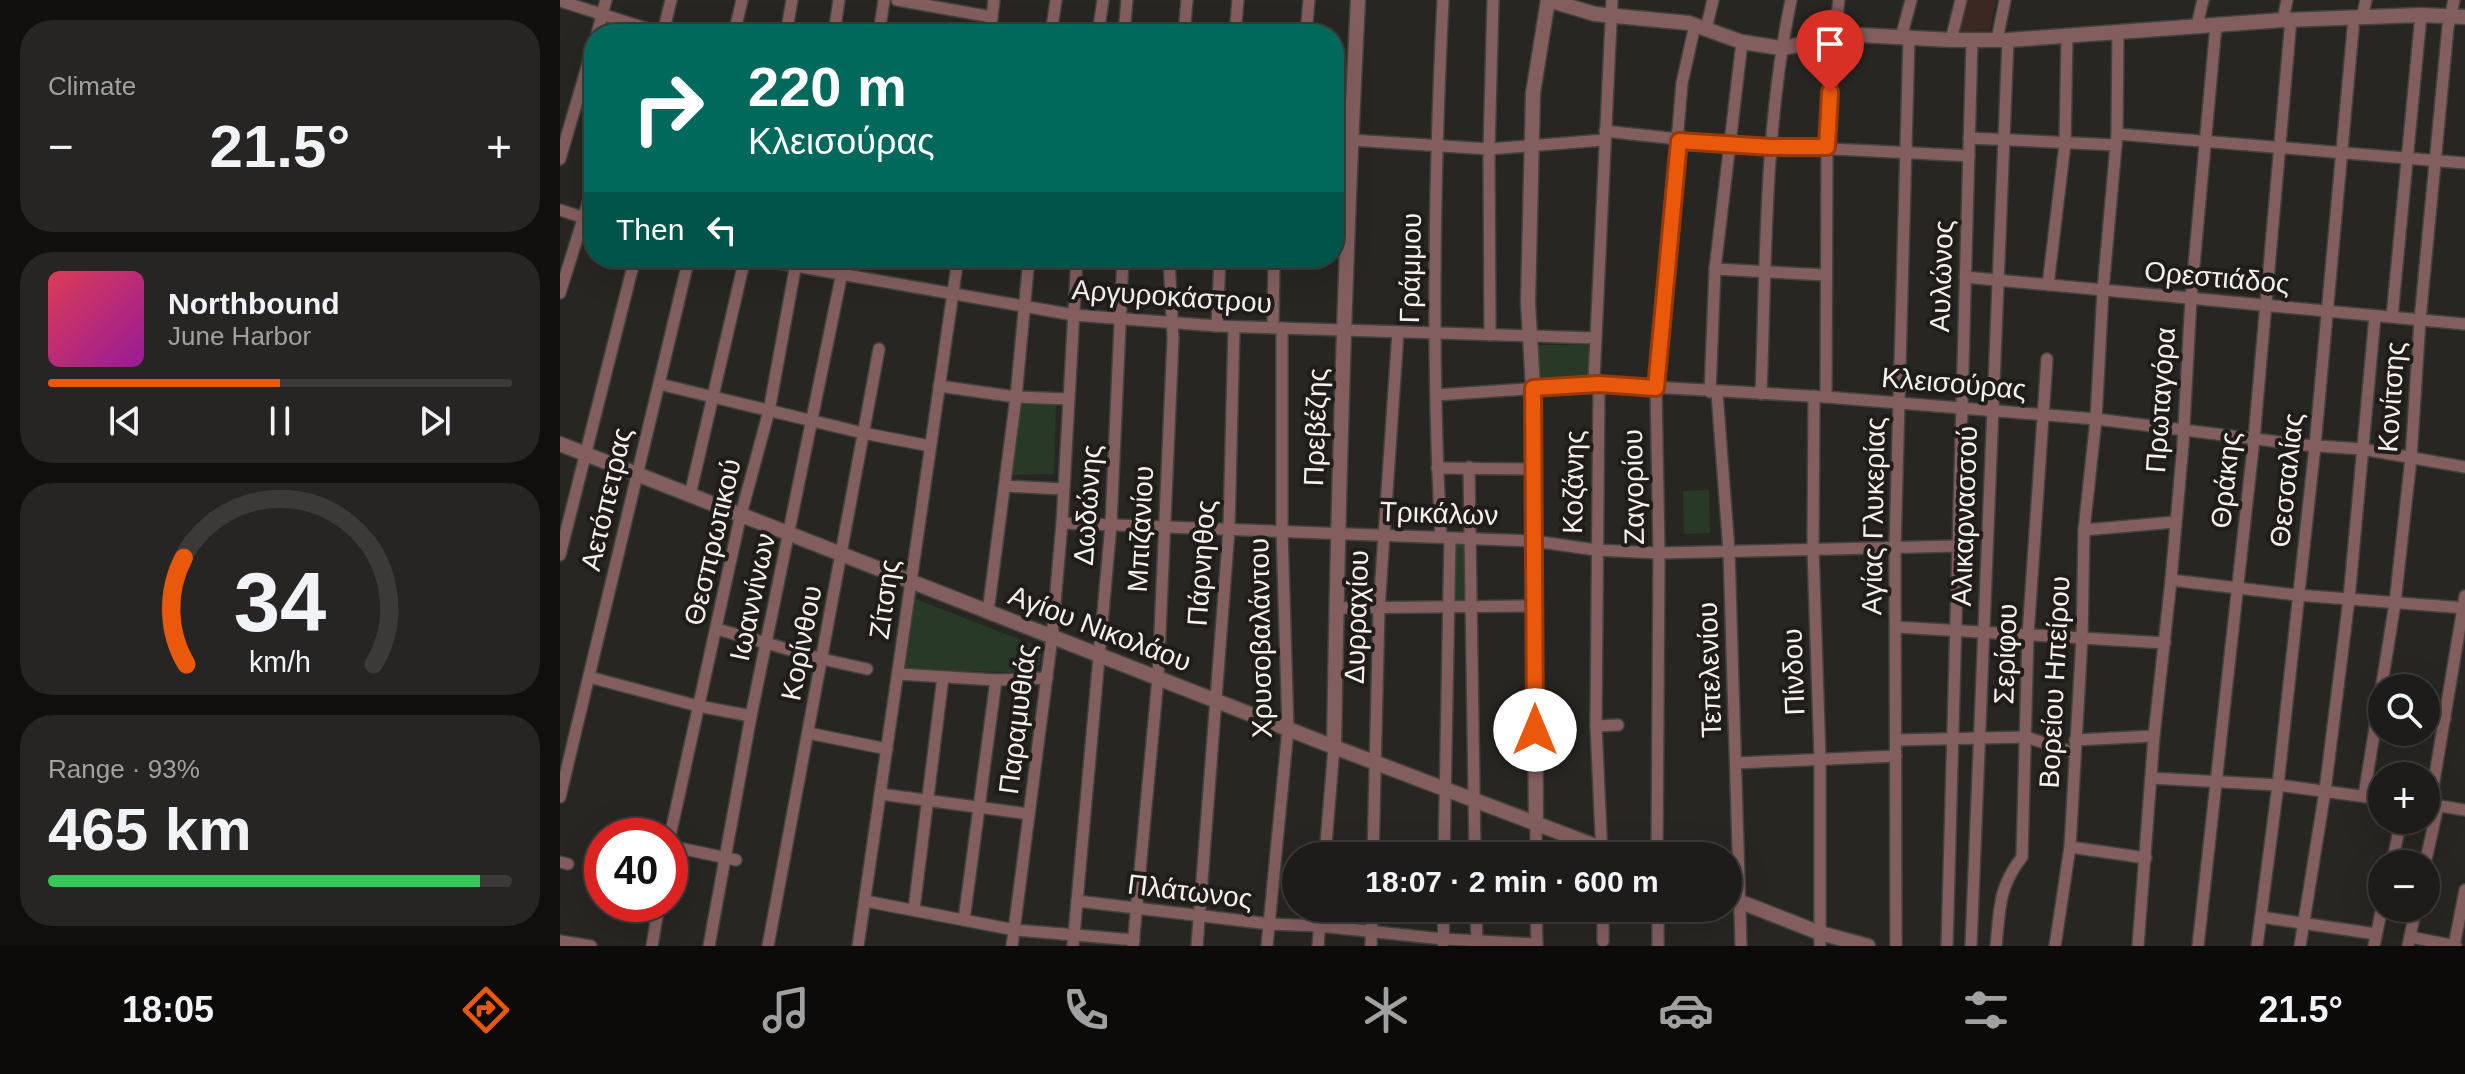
<!DOCTYPE html>
<meta charset="utf-8">
<style>
:root{--surface:#1e1c1a;--page:#262523;--text:#f1f3f6;--muted:#a1a1a2;--line:#3c3a39;--accent:#ea580c}
body{margin:0;font-family:Helvetica,sans-serif;background:var(--page);color:var(--text);height:100vh;display:flex;flex-direction:column;font-size:30px;white-space:nowrap}
*{box-sizing:border-box;margin:0}
p{font-size:26px;color:var(--muted)}
.icon{flex:none;width:44px;height:44px;fill:none;stroke:currentColor;stroke-width:2;stroke-linecap:round;stroke-linejoin:round}
.map{position:relative;flex:1;overflow:hidden}
.drawer{display:flex;flex-direction:column;gap:20px;padding:20px;background:#100f0e;width:560px}
.drawer>*{flex:none}
.hud{position:absolute;left:24px;top:24px;width:760px;height:244px;border-radius:32px;box-shadow:0 8px 32px #0002,0 0 0 2px var(--line);background:#00695c;color:#fff;overflow:hidden}
.fabs{position:absolute;left:1808px;top:674px;display:grid;gap:16px}
.fabs a{display:grid;place-items:center;width:72px;height:72px;border-radius:50%;background:var(--surface);box-shadow:0 8px 32px #0002,0 0 0 2px var(--line);font-size:40px}
.speed{position:absolute;left:24px;top:818px;display:flex;gap:16px;font-size:40px;font-weight:700;text-align:center}
.speed>*{display:grid;place-content:center;width:104px;height:104px;border-radius:50%;background:var(--surface);box-shadow:0 8px 32px #0002,0 0 0 2px var(--line);line-height:1}
.speed .limit{border:12px solid #d22;background:#fff;color:#111}
.pin{position:absolute;display:grid;place-items:center;width:68px;height:68px;color:#fff;margin:-82px -34px;border-radius:50% 50% 50% 0;rotate:-45deg;box-shadow:0 0 8px #0007}
.pin .icon{rotate:45deg}
.me{position:absolute;width:88px;margin:-44px;rotate:0deg;stroke-linejoin:round;filter:drop-shadow(0 0 6px #0008)}
.turn{display:flex;align-items:center;gap:28px;height:168px;padding:0 32px;font-size:36px}
.turn .icon{width:104px;height:104px;stroke-width:2.5}
.turn b{display:block;font-size:56px;line-height:68px}
.then{display:flex;align-items:center;height:76px;padding:0 32px;background:#0003;gap:16px;font-size:30px}
.big{font-size:60px;font-weight:700;line-height:1.1}
.drawer .card{flex:1;display:flex;flex-direction:column;justify-content:center;gap:12px;min-width:0;padding:0 28px;border-radius:32px;background:var(--page)}
.drawer .dial{align-items:center;gap:0}
.dial svg{height:208px;overflow:visible;fill:none;stroke:var(--line);stroke-width:7;stroke-linecap:round;text-anchor:middle}
.dial text{fill:var(--text);stroke:none}
.song{display:flex;align-items:center;gap:24px}
.cover{width:96px;height:96px;border-radius:12px;background:linear-gradient(135deg,hsl(350 70% 55%),hsl(300 70% 35%))}
.played{height:8px;border-radius:4px;background:linear-gradient(90deg,var(--accent) 50%,var(--line) 50%)}
.keys{display:flex;justify-content:space-around;direction:ltr}
.heat{display:flex;justify-content:space-between;align-items:center;font-size:44px;direction:ltr}
.charge{height:12px;border-radius:6px;background:linear-gradient(90deg,#34c759 93%,var(--line) 0)}
.trip{position:absolute;left:722px;top:842px;width:460px;height:80px;border-radius:40px;background:var(--surface);box-shadow:0 8px 32px #0002,0 0 0 2px var(--line);font-weight:700;line-height:80px;text-align:center}
.tab-bar{display:flex;height:128px;justify-content:space-around;align-items:center;background:#0c0b0a;color:var(--muted)}
.tab-bar .icon{width:56px;height:56px}
.tab-bar .on{color:var(--accent)}
.tab-bar b{font-size:36px;color:var(--text)}
main{display:flex;flex:1;min-height:0}
.map>svg:first-child{display:block}
.education{fill:#3b2823}
.green{fill:#283a27}
.lines{fill:none;stroke-linecap:round;stroke-linejoin:round}
.minor-casing{stroke:#44423f;stroke-width:14}
.tertiary-casing{stroke:#44423f;stroke-width:17}
.minor{stroke:#835e5f;stroke-width:11}
.tertiary{stroke:#835e5f;stroke-width:14}
.route-casing{stroke:#983908;stroke-width:20}
.route{stroke:#ea580c;stroke-width:14}
.labels{text-anchor:middle;stroke-width:8;stroke-linejoin:round;paint-order:stroke}
.street-label{font-size:28px;fill:#f3f1ef;stroke:#1f1c19}
</style>
<main>
<section class="drawer">
<div class="card"><p>Climate</p>
<div class="heat"><a>−</a><b class="big">21.5°</b><a>+</a></div>
</div>
<div class="card">
<div class="song"><i class="cover"></i><div><b>Northbound</b><p>June Harbor</p></div></div>
<div class="played"></div>
<div class="keys"><svg class="icon" aria-label="previous" viewBox="0 0 24 24"><path d="M18 5L8 12l10 7zM5 5v14"/></svg><svg class="icon" aria-label="pause" viewBox="0 0 24 24"><path d="M8 5v14M16 5v14"/></svg><svg class="icon" aria-label="next" viewBox="0 0 24 24"><path d="M6 5l10 7-10 7zM19 5v14"/></svg></div>
</div>
<div class="card dial"><svg viewBox="0 0 100 80">
<path d="M14 69A42 42 0 1 1 86 69"/>
<path d="M14 69A42 42 0 0 1 13 28" stroke="#ea580c"/>
<text x="50" y="56" font-size="32" font-weight="700">34</text>
<text x="50" y="72" font-size="11">km/h</text>
</svg></div>
<div class="card"><p>Range · 93%</p><b class="big">465 km</b><div class="charge"></div></div>
</section>
<div class="map">
<svg width="1905" height="946" viewBox="0 0 1905 946">
<rect width="100%" height="100%" fill="#282622"/>
<path class="education" d="M 1405,0 L 1436,0 L 1430,30 L 1396,31 Z"/>
<g class="green">
<path d="M 980,345 L 1027,345 L 1030,349 L 1028,380 L 980,378 L 978,374 L 976,348 Z"/>
<path d="M 461,405 L 496,405 L 494,474 L 449,475 Z"/>
<path d="M 1149,490 L 1150,533 L 1124,534 L 1123,491 Z"/>
<rect x="895" y="545" width="12" height="55"/>
<path d="M 353,598 L 482,648 L 478,673 L 342,669 Z"/>
</g>
<g class="lines">
<g class="minor-casing">
<g id="minor">
<path d="M 337,0 L 432,17"/>
<path d="M 0,1 L 104,34"/>
<path d="M 1802,17 L 1806,0"/>
<path d="M 1723,20 L 1727,0"/>
<path d="M 1637,25 L 1643,0"/>
<path d="M 1146,29 L 1153,0"/>
<path d="M 103,33 L 111,0"/>
<path d="M 37,34 L 46,0"/>
<path d="M 174,34 L 182,0"/>
<path d="M 226,34 L 232,0"/>
<path d="M 274,34 L 279,0"/>
<path d="M 319,34 L 324,0"/>
<path d="M 430,34 L 434,0"/>
<path d="M 491,34 L 496,0"/>
<path d="M 538,34 L 543,0"/>
<path d="M 564,34 L 567,0"/>
<path d="M 624,34 L 627,0"/>
<path d="M 675,34 L 678,0"/>
<path d="M 746,34 L 749,0"/>
<path d="M 1341,38 L 1351,0"/>
<path d="M 1391,40 L 1401,0"/>
<path d="M 1437,40 L 1445,0"/>
<path d="M 1045,131 C 1166,146 1287,149 1409,156"/>
<path d="M 1557,134 L 1905,163"/>
<path d="M 1409,138 L 1556,145"/>
<path d="M 791,140 L 929,149 L 1044,140"/>
<path d="M 0,159 L 34,43"/>
<path d="M 774,188 L 790,189"/>
<path d="M 0,210 L 34,221"/>
<path d="M 189,258 L 514,315 L 657,326 L 1036,338"/>
<path d="M 1155,269 L 1266,275"/>
<path d="M 1405,277 L 1905,324"/>
<path d="M 1488,285 L 1505,144 L 1507,36"/>
<path d="M 0,293 L 34,184"/>
<path d="M 1832,317 L 1861,15"/>
<path d="M 657,326 L 660,258"/>
<path d="M 713,328 L 714,258"/>
<path d="M 930,335 L 929,149 L 933,0"/>
<path d="M 99,384 L 303,433 L 370,446"/>
<path d="M 379,386 L 456,397 L 508,399"/>
<path d="M 1150,392 L 1155,269 L 1182,42"/>
<path d="M 1157,393 L 1169,551 L 1181,946"/>
<path d="M 1201,394 C 1206,263 1204,129 1231,0"/>
<path d="M 876,395 L 1039,384 L 1266,397 L 1536,419 L 1744,445 L 1802,449 L 1905,467"/>
<path d="M 1254,396 L 1253,549 L 1260,758 L 1260,946"/>
<path d="M 1266,397 L 1267,147 L 1274,38 L 1279,0"/>
<path d="M 909,467 L 915,856"/>
<path d="M 877,468 L 973,469"/>
<path d="M 445,486 L 502,489"/>
<path d="M 130,495 L 185,258"/>
<path d="M 502,523 L 974,541 L 1036,550 L 1099,553 L 1398,546"/>
<path d="M 1524,530 L 1615,522"/>
<path d="M 881,537 C 871,358 874,179 883,0"/>
<path d="M 0,555 L 75,258"/>
<path d="M 1611,580 L 1737,595 L 1905,608"/>
<path d="M 776,608 L 974,606"/>
<path d="M 428,612 L 456,397 L 469,258"/>
<path d="M 1336,627 L 1605,643"/>
<path d="M 157,629 L 262,659 L 307,669"/>
<path d="M 338,674 L 436,680 L 487,678"/>
<path d="M 29,677 L 138,706 L 191,716"/>
<path d="M 1866,715 L 1885,719"/>
<path d="M 1036,726 L 1058,725"/>
<path d="M 248,733 L 327,749"/>
<path d="M 1336,740 L 1466,737 L 1515,753"/>
<path d="M 1515,740 L 1594,736"/>
<path d="M 1176,763 L 1336,756"/>
<path d="M 1591,778 L 1718,785 L 1822,799"/>
<path d="M 320,794 L 469,814"/>
<path d="M 1804,796 L 1835,603 L 1851,458 L 1860,320 L 1888,27 L 1894,0"/>
<path d="M 0,797 L 129,258"/>
<path d="M 1870,805 L 1905,596"/>
<path d="M 1874,805 L 1905,810"/>
<path d="M 976,822 L 976,856"/>
<path d="M 110,836 L 180,518 L 209,411 L 237,258"/>
<path d="M 110,846 L 176,860"/>
<path d="M 1510,847 L 1586,858"/>
<path d="M 765,856 L 774,747"/>
<path d="M 813,856 L 819,608 L 838,332"/>
<path d="M 884,856 L 890,538"/>
<path d="M 1042,856 L 1036,726 L 1039,384 L 1034,379 L 1052,0"/>
<path d="M 1097,856 L 1099,553 L 1096,388 L 1122,83 L 1135,25"/>
<path d="M 0,862 L 8,864"/>
<path d="M 1832,864 L 1841,820"/>
<path d="M 1865,864 L 1878,806"/>
<path d="M 305,901 L 455,930 L 574,940"/>
<path d="M 517,901 L 710,924 L 759,926 L 883,939 L 977,944"/>
<path d="M 916,908 L 917,945"/>
<path d="M 976,908 L 977,946"/>
<path d="M 1043,908 L 1043,941"/>
<path d="M 1098,908 L 1098,946"/>
<path d="M 354,909 L 383,677"/>
<path d="M 1701,917 L 1816,934"/>
<path d="M 404,920 L 436,680"/>
<path d="M 1850,937 L 1896,946"/>
<path d="M 0,941 L 31,946"/>
<path d="M 883,943 L 884,908"/>
<path d="M 92,946 L 99,904"/>
<path d="M 149,946 L 191,716 L 285,258"/>
<path d="M 208,946 L 319,349"/>
<path d="M 298,946 L 398,258"/>
<path d="M 452,946 L 492,637 L 502,523 L 517,258"/>
<path d="M 513,946 L 551,524 L 563,258"/>
<path d="M 573,946 L 598,678 L 613,338 L 609,258"/>
<path d="M 637,946 L 669,529 L 674,327"/>
<path d="M 707,946 L 728,729 L 722,531 L 722,328"/>
<path d="M 758,946 L 761,908"/>
<path d="M 811,946 L 812,908"/>
<path d="M 1336,946 L 1335,547 L 1349,38"/>
<path d="M 1387,946 L 1412,40"/>
<path d="M 1411,946 L 1448,40"/>
<path d="M 1436,946 C 1440,908 1438,888 1462,857 L 1468,635 L 1487,359"/>
<path d="M 1495,946 L 1510,847 L 1522,638 L 1524,530 L 1536,419 L 1543,290 L 1557,134 L 1558,31"/>
<path d="M 1578,946 L 1594,736 L 1611,580 L 1623,444 L 1631,298 L 1656,25"/>
<path d="M 1638,946 L 1694,439 L 1731,19"/>
<path d="M 1697,946 L 1718,785 L 1755,446 L 1794,18"/>
<path d="M 1740,946 L 1765,791 L 1789,599 L 1815,316"/>
<path d="M 1814,946 L 1822,908"/>
<path d="M 1848,946 L 1856,908"/>
<path d="M 1894,946 L 1905,890"/>
</g>
</g>
<g class="tertiary-casing">
<g id="tertiary">
<path d="M 0,444 L 774,747 L 1062,856"/>
<path d="M 774,747 C 778,498 785,249 798,0"/>
<path d="M 976,822 L 973,388 L 968,303 L 973,93 L 988,0 L 1035,14 L 1129,23 L 1182,42 L 1221,48 L 1300,35 L 1391,40 L 1448,40 L 1723,20 L 1861,15 L 1905,17"/>
<path d="M 1168,897 L 1260,933 L 1308,946"/>
</g>
</g>
<use href="#minor" class="minor"/>
<use href="#tertiary" class="tertiary"/>
</g>
<g class="lines">
<g class="route-casing">
<path id="route" d="M 975,730 L 973,388 L 1039,384 L 1096,388 L 1119,141 L 1211,147 L 1267,147 L 1270,92"/>
</g>
<use href="#route" class="route"/>
</g>
<g class="labels">
<g class="street-label">
<text transform="translate(850 268) rotate(-89)" y="10">Γράμμου</text>
<text transform="translate(1381 276) rotate(-88)" y="10">Αυλώνος</text>
<text transform="translate(1657 277) rotate(5)" y="10">Ορεστιάδος</text>
<text transform="translate(612 296) rotate(4)" y="10">Αργυροκάστρου</text>
<text transform="translate(1394 383) rotate(5)" y="10">Κλεισούρας</text>
<text transform="translate(1831 397) rotate(-86)" y="10">Κονίτσης</text>
<text transform="translate(1600 400) rotate(-86)" y="10">Πρωταγόρα</text>
<text transform="translate(755 427) rotate(-88)" y="10">Πρεβέζης</text>
<text transform="translate(1665 480) rotate(-84)" y="10">Θράκης</text>
<text transform="translate(1726 480) rotate(-84)" y="10">Θεσσαλίας</text>
<text transform="translate(1013 482) rotate(-89)" y="10">Κοζάνης</text>
<text transform="translate(1073 487) rotate(-91)" y="10">Ζαγορίου</text>
<text transform="translate(46 499) rotate(-77)" y="10">Αετόπετρας</text>
<text transform="translate(527 505) rotate(-86)" y="10">Δωδώνης</text>
<text transform="translate(879 513) rotate(2)" y="10">Τρικάλων</text>
<text transform="translate(1313 516) rotate(-89)" y="10">Αγίας Γλυκερίας</text>
<text transform="translate(1404 516) rotate(-88)" y="10">Αλικαρνασσού</text>
<text transform="translate(580 529) rotate(-87)" y="10">Μπιζανίου</text>
<text transform="translate(152 542) rotate(-77)" y="10">Θεσπρωτικού</text>
<text transform="translate(641 563) rotate(-86)" y="10">Πάρνηθος</text>
<text transform="translate(192 597) rotate(-78)" y="10">Ιωαννίνων</text>
<text transform="translate(324 599) rotate(-82)" y="10">Ζίτσης</text>
<text transform="translate(796 617) rotate(-88)" y="10">Δυρραχίου</text>
<text transform="translate(540 628) rotate(21)" y="10">Αγίου Νικολάου</text>
<text transform="translate(700 638) rotate(-91)" y="10">Χρυσοβαλάντου</text>
<text transform="translate(241 643) rotate(-79)" y="10">Κορίνθου</text>
<text transform="translate(1445 654) rotate(-88)" y="10">Σερίφου</text>
<text transform="translate(1149 670) rotate(-92)" y="10">Τεπελενίου</text>
<text transform="translate(1233 672) rotate(-92)" y="10">Πίνδου</text>
<text transform="translate(1494 682) rotate(-87)" y="10">Βορείου Ηπείρου</text>
<text transform="translate(457 719) rotate(-83)" y="10">Παραμυθιάς</text>
<text transform="translate(630 891) rotate(7)" y="10">Πλάτωνος</text>
</g>
</g>
</svg>
<div class="fabs">
<a><svg class="icon" aria-label="search" viewBox="0 0 24 24"><circle cx="10" cy="10" r="6"/><path d="M15 15l6 6"/></svg></a>
<a>+</a>
<a>−</a>
</div>
<div class="speed"><div class="limit">40</div></div>
<div class="pin" style="left:1270px;top:92px;background:#d93025"><svg class="icon" aria-label="arrive" viewBox="0 0 24 24"><path d="M6 21V4h12l-3 4 3 4H6"/></svg></div>
<svg class="me" style="left:975px;top:730px" viewBox="-20 -20 40 40"><circle r="19" fill="#fff"/><path d="M0-13L10 11 0 6-10 11z" fill="#ea580c"/></svg>
<div class="trip">18:07 · 2 min · 600 m</div>
<div class="hud">
<div class="turn"><svg class="icon" aria-label="right" viewBox="0 0 24 24"><path d="M7 20v-9h11M14 6l5 5-5 5"/></svg><div><b>220 m</b>Κλεισούρας</div></div>
<div class="then">Then<svg class="icon" aria-label="left" viewBox="0 0 24 24"><path d="M17 20v-9H6M10 6l-5 5 5 5"/></svg></div>
</div>
</div>
</main>
<nav class="tab-bar">
<b>18:05</b>
<svg class="icon on" aria-label="directions" viewBox="0 0 24 24"><path d="M12 3l9 9-9 9-9-9zM9 14v-3h6M13 9l2 2-2 2"/></svg>
<svg class="icon" aria-label="music" viewBox="0 0 24 24"><path d="M9 18V5l10-2v13"/><circle cx="6" cy="18" r="3"/><circle cx="16" cy="16" r="3"/></svg>
<svg class="icon" aria-label="phone" viewBox="0 0 24 24"><path d="M5 4h4l2 5-3 2q2 4 5 5l2-3 5 2v4C11 20 4 13 5 4z"/></svg>
<svg class="icon" aria-label="climate" viewBox="0 0 24 24"><path d="M12 3v18M4 7l16 10M4 17L20 7"/></svg>
<svg class="icon" aria-label="car" viewBox="0 0 24 24"><path d="M5 17H2v-5l4-1 3-4h7l3 4 3 1v5h-3M9 17h6M6 11h13"/><circle cx="7" cy="17" r="2"/><circle cx="17" cy="17" r="2"/></svg>
<svg class="icon" aria-label="filters" viewBox="0 0 24 24"><path d="M4 7h16M4 17h16"/><circle cx="9" cy="7" r="2"/><circle cx="15" cy="17" r="2"/></svg>
<b>21.5°</b>
</nav>
